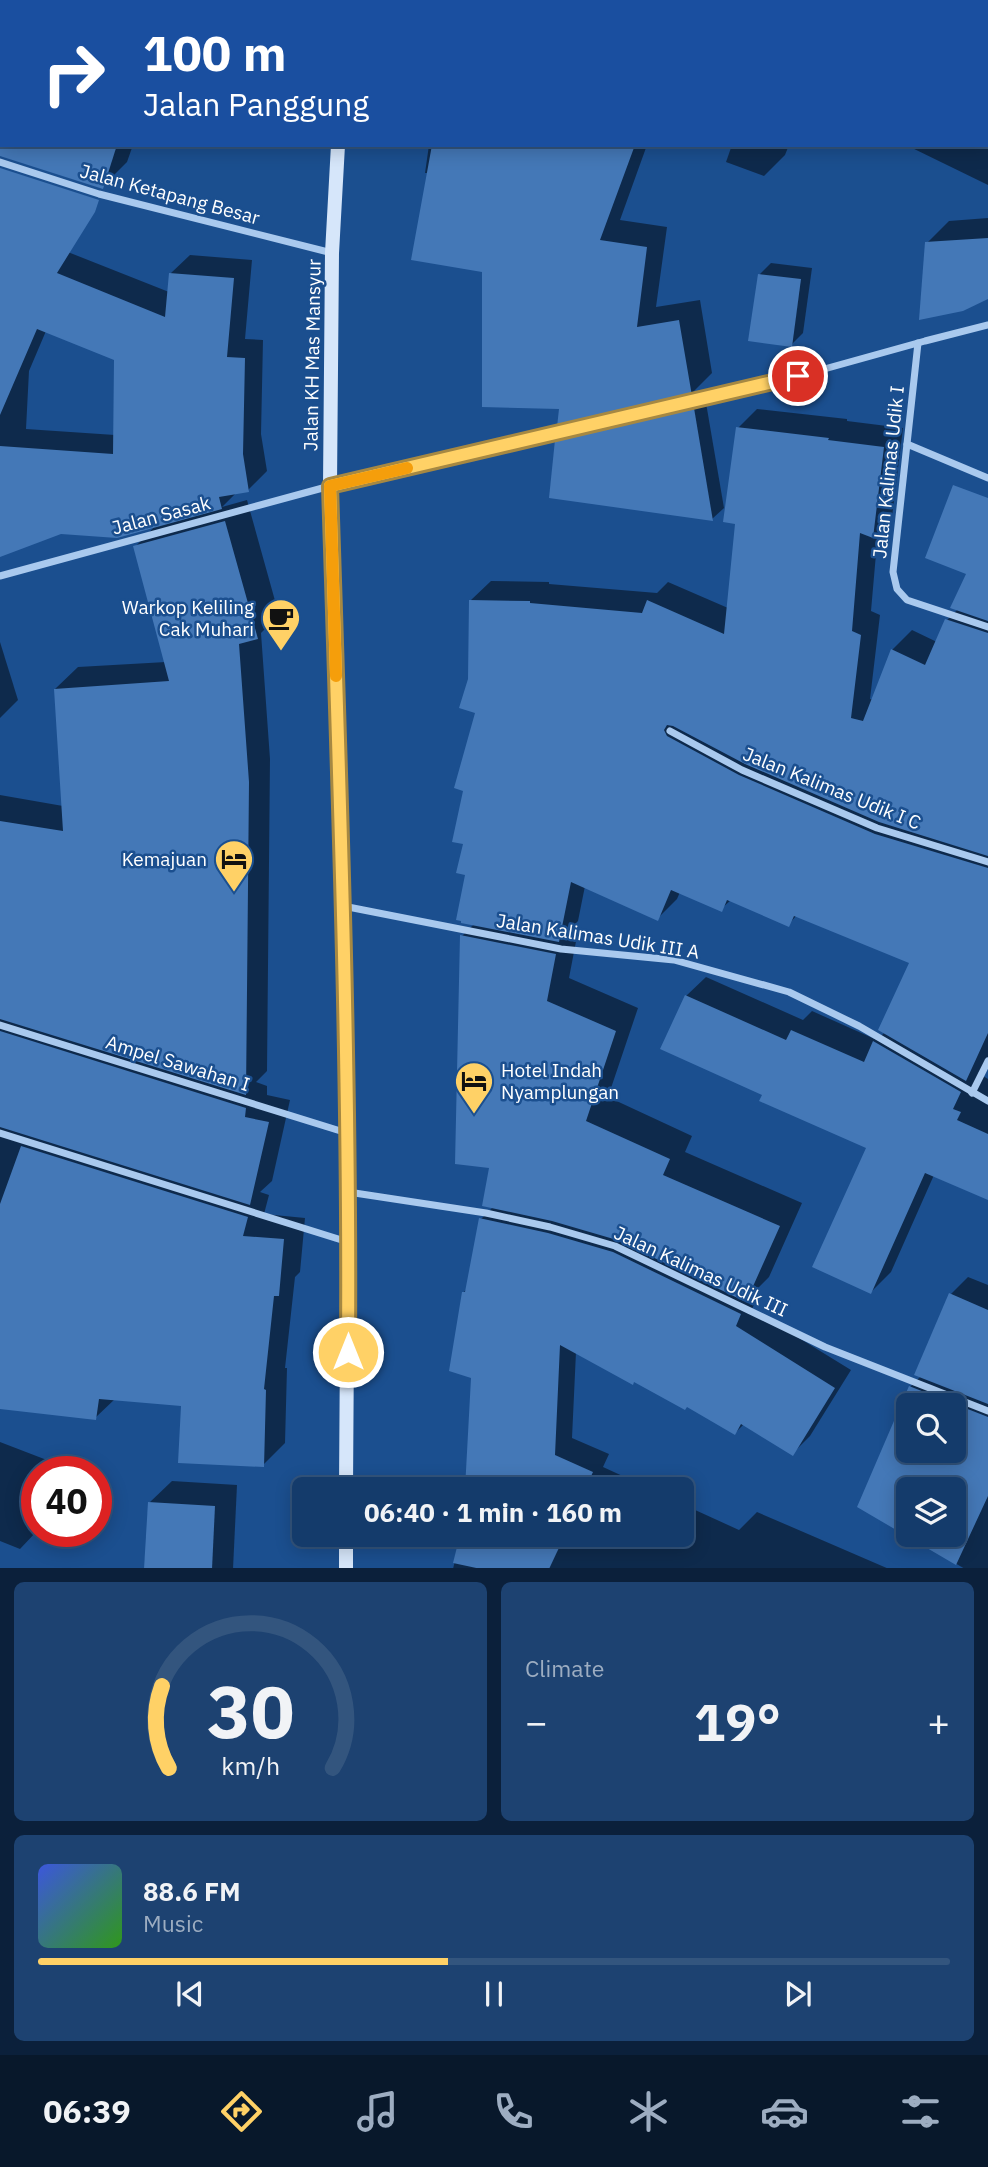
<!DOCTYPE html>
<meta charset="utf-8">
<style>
:root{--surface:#143b6b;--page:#1d4271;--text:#f1f3f6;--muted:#9dadc1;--line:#33557e;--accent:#ffd166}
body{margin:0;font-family:"IBM Plex Sans",sans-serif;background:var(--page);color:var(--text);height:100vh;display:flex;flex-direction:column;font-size:26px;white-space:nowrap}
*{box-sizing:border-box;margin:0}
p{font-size:23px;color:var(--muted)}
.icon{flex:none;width:38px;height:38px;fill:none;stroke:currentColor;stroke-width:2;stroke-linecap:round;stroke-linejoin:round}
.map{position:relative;height:1568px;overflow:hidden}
.side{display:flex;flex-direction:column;gap:14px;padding:14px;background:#0b203b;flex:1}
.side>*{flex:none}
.banner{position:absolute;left:0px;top:0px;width:989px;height:147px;box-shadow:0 4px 18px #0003,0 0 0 2px var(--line);background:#1a4fa0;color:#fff;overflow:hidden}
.buttons{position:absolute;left:896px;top:1393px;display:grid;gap:14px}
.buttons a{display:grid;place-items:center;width:70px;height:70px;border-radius:10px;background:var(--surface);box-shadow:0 4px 18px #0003,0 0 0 2px var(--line);font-size:35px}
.speed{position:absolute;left:21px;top:1456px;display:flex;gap:14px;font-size:35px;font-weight:700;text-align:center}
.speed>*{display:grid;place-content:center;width:91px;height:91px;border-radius:50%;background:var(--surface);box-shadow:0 4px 18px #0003,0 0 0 2px var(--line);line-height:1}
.speed .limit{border:10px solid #d22;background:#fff;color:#111}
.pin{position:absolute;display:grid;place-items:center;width:60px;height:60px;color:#fff;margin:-30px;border:4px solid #fff;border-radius:50%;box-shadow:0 2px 7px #0007}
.me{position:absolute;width:77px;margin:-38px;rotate:0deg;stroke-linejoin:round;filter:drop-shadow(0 0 5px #0008)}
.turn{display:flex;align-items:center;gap:24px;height:147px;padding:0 28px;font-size:32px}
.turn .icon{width:91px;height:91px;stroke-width:2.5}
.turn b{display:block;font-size:49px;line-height:60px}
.big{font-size:52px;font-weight:800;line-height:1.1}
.side .widget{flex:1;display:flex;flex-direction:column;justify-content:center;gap:10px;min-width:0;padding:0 24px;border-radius:10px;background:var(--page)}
.side .dial{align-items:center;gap:0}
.dial svg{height:182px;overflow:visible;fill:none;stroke:var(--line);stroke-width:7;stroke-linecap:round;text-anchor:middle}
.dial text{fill:var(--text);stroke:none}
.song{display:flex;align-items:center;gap:21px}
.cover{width:84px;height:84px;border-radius:10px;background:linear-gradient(135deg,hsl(230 70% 55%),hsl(110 70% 35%))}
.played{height:7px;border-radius:4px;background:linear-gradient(90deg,var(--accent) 45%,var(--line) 45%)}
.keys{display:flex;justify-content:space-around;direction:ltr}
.heat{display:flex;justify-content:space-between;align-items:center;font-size:38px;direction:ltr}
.side .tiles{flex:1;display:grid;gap:14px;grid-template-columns:1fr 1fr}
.widget:last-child{grid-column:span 2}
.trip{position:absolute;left:292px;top:1477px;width:402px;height:70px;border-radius:10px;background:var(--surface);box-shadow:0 4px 18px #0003,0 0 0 2px var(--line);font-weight:800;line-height:70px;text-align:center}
.tabs{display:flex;height:112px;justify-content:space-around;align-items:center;background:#08182b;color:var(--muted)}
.tabs .icon{width:49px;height:49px}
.tabs .current{color:var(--accent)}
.tabs b{font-size:32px;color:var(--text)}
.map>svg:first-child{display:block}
.shadow{fill:#0007;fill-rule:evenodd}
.building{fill:#4478b7;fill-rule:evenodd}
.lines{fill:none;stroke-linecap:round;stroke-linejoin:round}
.street{stroke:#a9c9ee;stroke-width:7}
.secondary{stroke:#d6e6fa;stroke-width:14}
.route-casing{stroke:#a68842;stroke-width:18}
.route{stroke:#ffd166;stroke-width:12}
.slow{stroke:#f59e0b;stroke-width:12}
.labels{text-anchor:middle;stroke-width:5;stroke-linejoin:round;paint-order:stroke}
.street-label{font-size:19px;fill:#fff;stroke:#1b4f8f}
.poi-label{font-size:19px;fill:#fff;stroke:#1b4f8f;text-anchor:end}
</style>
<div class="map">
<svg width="988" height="1569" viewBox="0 0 988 1569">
<rect width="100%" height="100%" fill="#1b4f8f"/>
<g class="shadow">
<path d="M 0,0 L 182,0 L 181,2 L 2,2 L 2,145 L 133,145 L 127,162 L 102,187 L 0,155 Z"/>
<path d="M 447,0 L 988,0 L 988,185 L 906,145 L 987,145 L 987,2 L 447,2 Z"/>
<path d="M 429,145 L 647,145 L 620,220 L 667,227 L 656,307 L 700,300 L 712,373 L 691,394 L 561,407 L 428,173 L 425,173 Z"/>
<path d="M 732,145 L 789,145 L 785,155 L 764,176 L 726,162 Z"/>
<path d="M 988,218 L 988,297 L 927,243 L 949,221 Z"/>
<path d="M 35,239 L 169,292 L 171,273 L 190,255 L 252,260 L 245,339 L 263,340 L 261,434 L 267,471 L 248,490 L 237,492 L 222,507 L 247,500 L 279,615 L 261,633 L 270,759 L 267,1071 L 256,1082 L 267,1086 L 267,1095 L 290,1100 L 272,1181 L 260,1192 L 269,1195 L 264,1214 L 305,1218 L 300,1272 L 295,1277 L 285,1368 L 287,1368 L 285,1443 L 263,1465 L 183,1404 L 115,1399 L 95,1418 L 0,1407 L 0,795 L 63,806 L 55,689 L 78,667 L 166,662 L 135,547 L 156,525 L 61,532 L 0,555 L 0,297 ZM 46,331 L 116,358 L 115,435 L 26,429 L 29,371 Z"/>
<path d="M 771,263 L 812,268 L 803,333 L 791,345 L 760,274 Z"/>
<path d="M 705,397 L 724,508 L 712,519 L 557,441 L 569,429 Z"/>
<path d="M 757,409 L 847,419 L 847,421 L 903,428 L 892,517 L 878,531 L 871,611 L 880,615 L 870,699 L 874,700 L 892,650 L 912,630 L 937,642 L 947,620 L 958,609 L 988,533 L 988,1063 L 978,1073 L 988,1079 L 988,1198 L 934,1175 L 891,1272 L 871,1292 L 868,1147 L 764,1094 L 686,996 L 706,977 L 803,1020 L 812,1011 L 877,1040 L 885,1032 L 911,962 L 797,915 L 788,925 L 731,900 L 721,909 L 680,892 L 677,899 L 657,919 L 585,886 L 578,921 L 569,930 L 578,931 L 569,978 L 638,1008 L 608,1097 L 692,1136 L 685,1152 L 802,1203 L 769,1277 L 753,1293 L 758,1296 L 752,1309 L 851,1370 L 810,1436 L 792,1454 L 744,1424 L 735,1433 L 687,1405 L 576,1352 L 572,1438 L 609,1454 L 603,1467 L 651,1489 L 464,1489 L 467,1476 L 473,1377 L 464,1292 L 468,1288 L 481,1219 L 493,1207 L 491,1166 L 462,936 L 474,924 L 465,843 L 465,789 L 478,712 L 469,679 L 471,600 L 491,581 L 549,582 L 549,584 L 657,593 L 668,582 L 728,608 L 737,523 L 738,428 Z"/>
<path d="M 0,642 L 18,700 L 0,718 Z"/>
<path d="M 968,1277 L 988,1285 L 988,1569 L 965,1569 L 859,1506 L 910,1387 L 921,1376 L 951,1294 ZM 908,1405 L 954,1405 L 954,1451 L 908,1451 ZM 908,1489 L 954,1489 L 954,1535 L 908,1535 Z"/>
<path d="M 0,1442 L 65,1467 L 63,1472 L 37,1472 L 37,1531 L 20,1549 L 0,1541 Z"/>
<path d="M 172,1481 L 237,1485 L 233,1569 L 146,1569 L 149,1503 Z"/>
<path d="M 682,1504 L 739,1530 L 757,1512 L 889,1569 L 453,1569 L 461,1535 L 682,1535 Z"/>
</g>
<g class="building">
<path d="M 0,145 L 117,145 L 103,189 L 0,156 Z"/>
<path d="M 432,145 L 635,145 L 600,240 L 647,247 L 637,327 L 679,320 L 692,396 L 557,427 L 559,409 L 482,407 L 482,272 L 411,260 Z"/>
<path d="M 0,168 L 99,200 L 95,212 L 57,273 L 165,317 L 169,273 L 234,278 L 227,357 L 245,358 L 243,454 L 249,492 L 219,497 L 222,509 L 117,538 L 61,534 L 0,557 L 0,446 L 113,454 L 114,360 L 37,329 L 0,415 Z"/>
<path d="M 988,238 L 988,299 L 963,311 L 919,320 L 925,242 Z"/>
<path d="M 758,274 L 801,279 L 792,347 L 748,341 Z"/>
<path d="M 694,408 L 713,521 L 549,498 L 555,440 Z"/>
<path d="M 736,427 L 829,438 L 828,440 L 884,447 L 873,538 L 860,533 L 852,631 L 861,635 L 851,718 L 863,721 L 891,649 L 925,665 L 945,619 L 988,633 L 988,856 L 879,822 L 745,764 L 673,726 L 667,725 L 664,730 L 667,736 L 739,775 L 875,834 L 988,868 L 988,1033 L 966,1081 L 878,1030 L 909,963 L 794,916 L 789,927 L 727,900 L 722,912 L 671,890 L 658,921 L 571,882 L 559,942 L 461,923 L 461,921 L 456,920 L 465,875 L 456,873 L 463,844 L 452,842 L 463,791 L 454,788 L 475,713 L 459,708 L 468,679 L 469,600 L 530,601 L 530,603 L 642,613 L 647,600 L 724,634 L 735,524 L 723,522 Z"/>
<path d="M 953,485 L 988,498 L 988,621 L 950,608 L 966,574 L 925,558 Z"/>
<path d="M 225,521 L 258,639 L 239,644 L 249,782 L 246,1095 L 0,1019 L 0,821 L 63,831 L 54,689 L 169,681 L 133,546 Z"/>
<path d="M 460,935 L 556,954 L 547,1001 L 616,1031 L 586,1121 L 670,1159 L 663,1175 L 780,1226 L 746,1302 L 617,1240 L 552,1221 L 482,1206 L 489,1168 L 455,1164 Z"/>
<path d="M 685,995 L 786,1040 L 791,1030 L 864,1062 L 873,1041 L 961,1092 L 953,1109 L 961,1112 L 957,1120 L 988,1134 L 988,1200 L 925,1173 L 871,1294 L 812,1267 L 866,1148 L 759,1101 L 762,1095 L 660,1049 Z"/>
<path d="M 0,1031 L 246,1108 L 245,1117 L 269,1122 L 250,1205 L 0,1127 Z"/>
<path d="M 21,1146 L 248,1217 L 243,1236 L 284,1239 L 279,1296 L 274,1296 L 264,1389 L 266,1390 L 264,1467 L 178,1463 L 181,1406 L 99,1399 L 96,1420 L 0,1409 L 0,1204 Z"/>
<path d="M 479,1218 L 548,1233 L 613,1252 L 741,1314 L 736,1326 L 835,1388 L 793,1456 L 741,1424 L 735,1435 L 687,1407 L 685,1410 L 634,1382 L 633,1385 L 560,1345 L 555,1455 L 593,1472 L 585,1489 L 465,1489 L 471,1378 L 449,1371 L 462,1292 L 465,1292 Z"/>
<path d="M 949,1293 L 988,1310 L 988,1404 L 914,1375 Z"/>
<path d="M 909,1386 L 988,1417 L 988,1496 L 956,1565 L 857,1507 ZM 908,1405 L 954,1405 L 954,1451 L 908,1451 ZM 908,1489 L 954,1489 L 954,1535 L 908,1535 Z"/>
<path d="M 148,1502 L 215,1506 L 212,1569 L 144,1569 Z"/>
<path d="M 460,1535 L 565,1535 L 549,1569 L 481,1569 L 453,1563 Z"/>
</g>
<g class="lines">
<g class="street">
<path d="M 918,0 L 922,2"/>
<path d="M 987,32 L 988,32"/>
<path d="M 0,162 L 99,194 L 332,253"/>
<path d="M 918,343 L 893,572 L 897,589 L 907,600 L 988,627"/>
<path d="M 907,444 L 988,478"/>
<path d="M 0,576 L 330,486 L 774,383 L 925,341 L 988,325"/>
<path d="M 670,731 L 742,770 L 877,828 L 988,862"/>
<path d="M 343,906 L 561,949 L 674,960 L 789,992 L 859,1026 L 988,1101"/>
<path d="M 0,1025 L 347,1133"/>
<path d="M 972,1093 L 988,1061"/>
<path d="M 0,1133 L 348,1242"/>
<path d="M 348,1192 L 486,1213 L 550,1227 L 615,1246 L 825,1347 L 988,1411"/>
</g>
<g class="secondary">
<path d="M 343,0 L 343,2"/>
<path d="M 338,145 L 332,253 L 330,486 L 343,905 L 348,1192 L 346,1489"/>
<path d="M 346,1569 L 346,1535"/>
</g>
</g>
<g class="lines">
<g class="route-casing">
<path id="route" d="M 348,1352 C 350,1063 339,774 330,486 L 798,376"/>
</g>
<use href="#route" class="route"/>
<path class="slow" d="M 336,676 L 330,486 L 407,468"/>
</g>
<defs>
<g id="cafe-pin" transform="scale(2.0125)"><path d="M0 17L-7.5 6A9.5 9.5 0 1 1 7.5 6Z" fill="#ffd166" stroke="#1b4f8f"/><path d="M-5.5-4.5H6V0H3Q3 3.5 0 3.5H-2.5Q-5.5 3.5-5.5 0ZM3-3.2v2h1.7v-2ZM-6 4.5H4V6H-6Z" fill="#111"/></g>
<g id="hotel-pin" transform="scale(2.0125)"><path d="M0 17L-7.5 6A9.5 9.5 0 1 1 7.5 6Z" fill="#ffd166" stroke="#1b4f8f"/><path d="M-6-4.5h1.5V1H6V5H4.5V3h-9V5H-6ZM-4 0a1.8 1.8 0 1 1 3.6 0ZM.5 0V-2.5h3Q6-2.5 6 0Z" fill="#111"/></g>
</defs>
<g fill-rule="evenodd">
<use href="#cafe-pin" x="281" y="618"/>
<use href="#hotel-pin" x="234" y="859"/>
<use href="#hotel-pin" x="474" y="1081"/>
</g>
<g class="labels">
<g class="street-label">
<text transform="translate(170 194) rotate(15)" y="7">Jalan Ketapang Besar</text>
<text transform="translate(312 355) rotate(-89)" y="7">Jalan KH Mas Mansyur</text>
<text transform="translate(888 472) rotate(-84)" y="7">Jalan Kalimas Udik I</text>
<text transform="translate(161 515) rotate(-15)" y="7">Jalan Sasak</text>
<text transform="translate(832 788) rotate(22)" y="7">Jalan Kalimas Udik I C</text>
<text transform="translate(598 936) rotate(9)" y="7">Jalan Kalimas Udik III A</text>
<text transform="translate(178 1063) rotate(17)" y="7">Ampel Sawahan I</text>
<text transform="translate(701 1271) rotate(25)" y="7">Jalan Kalimas Udik III</text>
</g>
<g class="poi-label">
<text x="254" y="614">Warkop Keliling<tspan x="254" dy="22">Cak Muhari</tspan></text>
<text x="207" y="866">Kemajuan</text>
<text x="501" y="1077" text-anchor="start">Hotel Indah<tspan x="501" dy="22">Nyamplungan</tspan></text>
</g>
</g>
</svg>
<div class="buttons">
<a><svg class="icon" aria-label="search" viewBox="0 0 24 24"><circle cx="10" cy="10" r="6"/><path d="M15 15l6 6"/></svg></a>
<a><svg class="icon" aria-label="layers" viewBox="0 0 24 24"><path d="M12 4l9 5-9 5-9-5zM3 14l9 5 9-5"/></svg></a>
</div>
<div class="speed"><div class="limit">40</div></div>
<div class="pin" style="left:798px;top:376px;background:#d93025"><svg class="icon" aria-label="arrive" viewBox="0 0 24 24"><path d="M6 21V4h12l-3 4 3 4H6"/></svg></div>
<svg class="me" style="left:348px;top:1352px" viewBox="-20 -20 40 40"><circle r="17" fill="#ffd166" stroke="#fff" stroke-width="3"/><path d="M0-11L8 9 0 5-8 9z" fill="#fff"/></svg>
<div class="trip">06:40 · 1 min · 160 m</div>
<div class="banner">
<div class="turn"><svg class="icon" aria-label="right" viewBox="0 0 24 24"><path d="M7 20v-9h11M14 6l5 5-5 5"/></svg><div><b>100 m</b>Jalan Panggung</div></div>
</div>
</div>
<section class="side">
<div class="tiles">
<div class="widget dial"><svg viewBox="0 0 100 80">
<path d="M14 69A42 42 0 1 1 86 69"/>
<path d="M14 69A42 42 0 0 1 11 33" stroke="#ffd166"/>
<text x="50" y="56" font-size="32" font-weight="700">30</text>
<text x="50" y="72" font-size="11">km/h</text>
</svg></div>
<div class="widget"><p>Climate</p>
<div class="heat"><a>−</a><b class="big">19°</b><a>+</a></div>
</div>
<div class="widget">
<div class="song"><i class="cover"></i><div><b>88.6 FM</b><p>Music</p></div></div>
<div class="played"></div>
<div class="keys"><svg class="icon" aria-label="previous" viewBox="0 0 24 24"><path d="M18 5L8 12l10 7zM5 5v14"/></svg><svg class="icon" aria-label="pause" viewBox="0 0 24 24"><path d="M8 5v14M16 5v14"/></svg><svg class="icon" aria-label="next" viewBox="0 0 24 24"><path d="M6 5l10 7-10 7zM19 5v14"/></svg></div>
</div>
</div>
</section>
<nav class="tabs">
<b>06:39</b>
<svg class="icon current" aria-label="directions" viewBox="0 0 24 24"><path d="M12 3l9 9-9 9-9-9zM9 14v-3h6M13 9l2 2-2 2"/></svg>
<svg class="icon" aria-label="music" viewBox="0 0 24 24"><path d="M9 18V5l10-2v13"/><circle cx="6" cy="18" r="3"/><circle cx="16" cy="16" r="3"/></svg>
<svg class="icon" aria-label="phone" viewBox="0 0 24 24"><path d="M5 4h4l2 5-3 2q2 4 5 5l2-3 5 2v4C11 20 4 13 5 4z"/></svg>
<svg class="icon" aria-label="climate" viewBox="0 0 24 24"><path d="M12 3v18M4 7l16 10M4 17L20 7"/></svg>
<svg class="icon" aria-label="car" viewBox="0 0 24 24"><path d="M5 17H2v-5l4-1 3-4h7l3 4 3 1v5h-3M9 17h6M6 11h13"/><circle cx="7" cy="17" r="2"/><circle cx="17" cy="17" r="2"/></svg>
<svg class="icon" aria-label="filters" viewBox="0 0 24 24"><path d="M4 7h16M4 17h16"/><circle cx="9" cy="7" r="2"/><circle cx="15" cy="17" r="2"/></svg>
</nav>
